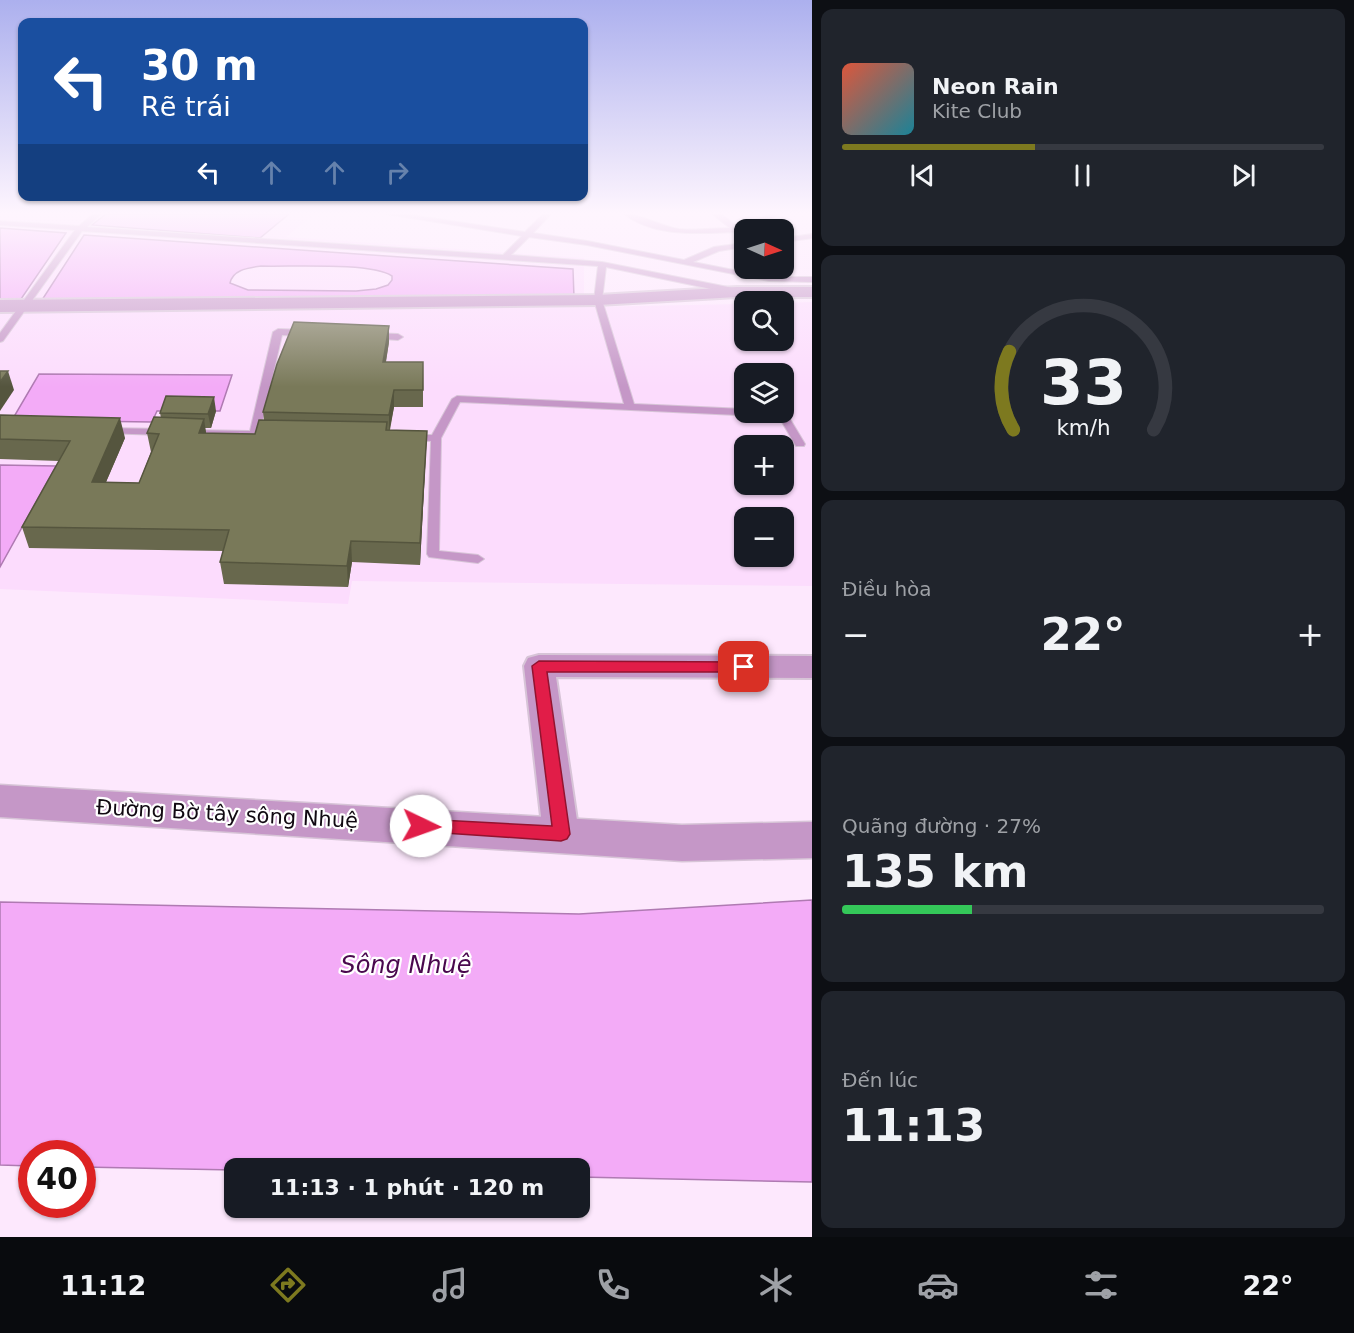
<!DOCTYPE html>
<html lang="vi">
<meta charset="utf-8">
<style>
:root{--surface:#171b24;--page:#20242c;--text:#f1f3f6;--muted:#9ea1a6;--line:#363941;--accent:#7d791f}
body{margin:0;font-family:"DejaVu Sans",sans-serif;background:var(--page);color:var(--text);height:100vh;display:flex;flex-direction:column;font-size:22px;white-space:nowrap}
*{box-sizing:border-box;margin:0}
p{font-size:20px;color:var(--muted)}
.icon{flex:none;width:33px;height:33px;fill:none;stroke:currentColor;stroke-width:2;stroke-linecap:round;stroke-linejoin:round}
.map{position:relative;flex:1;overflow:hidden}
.panel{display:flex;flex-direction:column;gap:9px;padding:9px;background:#0d0f14;width:542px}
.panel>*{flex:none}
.guide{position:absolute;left:18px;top:18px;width:570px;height:183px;border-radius:12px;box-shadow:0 2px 4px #0004;background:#1a4fa0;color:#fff;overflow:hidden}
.needle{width:39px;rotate:93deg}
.buttons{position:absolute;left:734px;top:219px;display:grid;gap:12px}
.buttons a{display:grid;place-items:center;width:60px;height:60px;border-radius:12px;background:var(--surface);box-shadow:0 2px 4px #0004;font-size:30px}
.speed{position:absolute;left:18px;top:1140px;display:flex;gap:12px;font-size:30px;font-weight:700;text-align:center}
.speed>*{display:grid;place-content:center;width:78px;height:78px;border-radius:50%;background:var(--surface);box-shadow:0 2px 4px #0004;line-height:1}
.speed .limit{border:9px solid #d22;background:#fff;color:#111}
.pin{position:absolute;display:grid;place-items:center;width:51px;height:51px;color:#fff;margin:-26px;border-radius:12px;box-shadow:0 3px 9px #0006}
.me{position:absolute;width:66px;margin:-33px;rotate:93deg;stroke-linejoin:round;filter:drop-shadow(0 0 4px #0008)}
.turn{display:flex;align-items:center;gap:21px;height:126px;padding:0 24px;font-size:27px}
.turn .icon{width:78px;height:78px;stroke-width:2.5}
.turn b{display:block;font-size:42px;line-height:51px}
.lanes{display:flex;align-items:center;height:57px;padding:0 24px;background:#0003;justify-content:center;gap:30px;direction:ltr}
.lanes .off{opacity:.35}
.big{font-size:45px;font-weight:800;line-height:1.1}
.panel .card{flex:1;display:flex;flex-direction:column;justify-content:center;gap:9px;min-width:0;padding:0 21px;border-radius:12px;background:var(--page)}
.panel .dial{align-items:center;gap:0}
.dial svg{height:156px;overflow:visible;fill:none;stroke:var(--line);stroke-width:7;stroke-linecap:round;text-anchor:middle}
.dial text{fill:var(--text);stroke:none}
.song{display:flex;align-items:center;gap:18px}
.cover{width:72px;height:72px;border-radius:9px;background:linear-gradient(135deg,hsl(10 70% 55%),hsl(190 70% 35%))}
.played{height:6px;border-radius:3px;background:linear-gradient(90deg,var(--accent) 40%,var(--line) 40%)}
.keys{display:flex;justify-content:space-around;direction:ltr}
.heat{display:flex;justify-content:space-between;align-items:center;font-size:33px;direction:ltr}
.charge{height:9px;border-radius:4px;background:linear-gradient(90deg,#34c759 27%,var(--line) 0)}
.trip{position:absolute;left:224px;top:1158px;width:366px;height:60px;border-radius:12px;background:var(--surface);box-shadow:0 2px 4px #0004;font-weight:800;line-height:60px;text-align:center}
.tab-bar{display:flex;height:96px;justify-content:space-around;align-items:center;background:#090b0e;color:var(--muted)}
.tab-bar .icon{width:42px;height:42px}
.tab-bar .current{color:var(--accent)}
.tab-bar b{font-size:27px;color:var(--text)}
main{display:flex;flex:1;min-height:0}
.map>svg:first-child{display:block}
.built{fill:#fcdcfd;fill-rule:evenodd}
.water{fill:#f3abf7;stroke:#af7ab2;stroke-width:1.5;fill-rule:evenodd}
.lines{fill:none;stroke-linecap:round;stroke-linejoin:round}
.service-casing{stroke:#d7c4d7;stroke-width:2}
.minor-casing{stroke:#d7c4d7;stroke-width:4}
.tertiary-casing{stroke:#d7c4d7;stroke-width:3}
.service{fill:#c597c7;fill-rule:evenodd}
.minor{fill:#c597c7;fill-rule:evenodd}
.tertiary{fill:#c597c7;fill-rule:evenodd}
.wall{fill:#68684d}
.shaded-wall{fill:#55553e}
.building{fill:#797959;stroke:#55553e;stroke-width:1.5}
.route{fill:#e11d48;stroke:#92132f;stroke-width:1.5}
.labels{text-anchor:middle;stroke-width:4.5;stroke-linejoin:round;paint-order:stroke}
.near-street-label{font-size:21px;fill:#110912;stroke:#fff}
.near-water-label{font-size:24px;font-style:italic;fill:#4a084e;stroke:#fff}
</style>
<main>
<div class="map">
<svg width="813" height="1237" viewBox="0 0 813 1237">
<rect width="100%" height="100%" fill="#fde8fd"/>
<path class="built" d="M 0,214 L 315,214 L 286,237 L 584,258 L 584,307 L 744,304 L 744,340 L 783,340 L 783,303 L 812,302 L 812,586 L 352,581 L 348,604 L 0,589 ZM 744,374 L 783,374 L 783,412 L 744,412 ZM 744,446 L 783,446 L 783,484 L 744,484 ZM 744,518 L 783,518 L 783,556 L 744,556 Z"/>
<g class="water">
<path d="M 106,214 L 289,214 L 260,238 L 92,225 Z"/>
<path d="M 0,228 L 66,233 L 19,302 L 0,301 Z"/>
<path d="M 84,235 L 573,269 L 574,298 L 40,303 ZM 261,266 C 290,267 370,262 392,276 L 392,280 L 388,285 L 376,289 L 356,291 L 248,290 L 230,283 C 233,269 249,268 261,266 Z"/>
<path d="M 39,374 L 232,375 L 220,411 L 157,411 L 152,422 L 12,420 Z"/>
<path d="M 0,465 L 56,466 L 0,567 Z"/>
<path d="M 812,900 L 812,1182 L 579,1177 L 579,1168 L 234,1170 L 83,1167 L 82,1154 L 32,1154 L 31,1166 L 0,1165 L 0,902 L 579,914 Z"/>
</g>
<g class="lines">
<g class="service-casing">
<g id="service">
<path d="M 93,214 L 101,214 L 87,227 L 503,255 L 522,236 L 386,214 L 405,214 L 525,232 L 543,214 L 551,214 L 533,233 L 587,241 L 684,260 L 714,247 L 744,243 L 744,247 L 719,251 L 693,262 L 769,277 L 813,277 L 813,282 L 769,281 L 587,245 L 529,237 L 511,255 L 602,262 L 738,289 L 738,293 L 735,294 L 606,267 L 602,300 L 634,404 L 744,409 L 744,412 L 783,411 L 787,414 L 805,444 L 804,446 L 796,446 L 779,417 L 460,402 L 441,438 L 439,551 L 478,555 L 484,559 L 478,563 L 429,557 L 427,554 L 431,441 L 408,440 L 403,437 L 404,435 L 432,435 L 452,399 L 457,396 L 624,404 L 594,300 L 598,266 L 82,231 L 3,341 L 0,342 L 0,333 L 75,230 L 0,225 L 0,221 L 79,226 Z"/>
<path d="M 624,214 C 642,214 660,226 679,229 C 695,231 714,228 730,228 L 712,214 L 721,214 L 740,228 L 769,214 L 779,214 L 752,230 L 744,230 L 744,233 L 741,234 L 737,232 C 700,233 655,238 624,214 Z"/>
<path d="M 813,234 L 813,238 L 783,242 L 783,238 Z"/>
<path d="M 278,329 L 307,330 L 312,333 L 307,336 L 282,335 L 260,431 L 276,432 L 276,436 L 185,435 L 185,431 L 189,430 L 250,431 L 273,332 Z"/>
<path d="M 371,333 L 398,334 L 403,337 L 398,340 L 368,338 L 366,336 Z"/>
<path d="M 105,428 L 164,429 L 169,432 L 164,435 L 101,433 L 101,429 Z"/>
</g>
</g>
<g class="minor-casing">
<g id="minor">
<path d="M 737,287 L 813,287 L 813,297 L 737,297 L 598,305 L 0,312 L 0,300 L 598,295 Z"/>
<path d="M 539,655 L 813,656 L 813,678 L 556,677 L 579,834 L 574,845 L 561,849 L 548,845 L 543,834 L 524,666 L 528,658 Z"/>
</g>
</g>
<g class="tertiary-casing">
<path id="tertiary" d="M 0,785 L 682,825 L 813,822 L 813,858 L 682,861 L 0,817 Z"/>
</g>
<use href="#service" class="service"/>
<use href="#minor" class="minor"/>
<use href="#tertiary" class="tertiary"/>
</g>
<path class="wall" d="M 389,342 L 386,362 L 423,390 L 423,407 L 394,407 L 390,430 L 427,431 L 420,565 L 352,562 L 348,587 L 224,584 L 220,562 L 223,551 L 29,548 L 22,527 L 59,461 L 0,459 L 0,415 L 125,438 L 106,482 L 139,483 L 151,452 L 147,433 L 161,418 L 160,413 L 216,411 L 211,428 L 205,428 L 206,433 L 255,434 L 264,420 L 263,412 Z"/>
<g class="shaded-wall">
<path d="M 389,326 L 389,342 L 383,378 L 383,362 Z"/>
<path d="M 8,371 L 14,390 L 0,411 L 0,382 Z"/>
<path d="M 394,390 L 394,407 L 389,432 L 389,415 Z"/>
<path d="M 214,397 L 216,411 L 211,428 L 208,414 Z"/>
<path d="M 120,418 L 125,438 L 97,503 L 92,482 Z"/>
<path d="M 204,419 L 207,439 L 199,433 Z"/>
<path d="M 427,431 L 426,451 L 420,565 L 420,543 Z"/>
<path d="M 351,541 L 352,562 L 348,587 L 347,566 Z"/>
</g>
<g class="building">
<path d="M 294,322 L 389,326 L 383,362 L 423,362 L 423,390 L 394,390 L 389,415 L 263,412 L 277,364 Z"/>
<path d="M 0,371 L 8,371 L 0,382 Z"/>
<path d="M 166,396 L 214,397 L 208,414 L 160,413 Z"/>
<path d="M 0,415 L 120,418 L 92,482 L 139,483 L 159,434 L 147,433 L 154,417 L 204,419 L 199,433 L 255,434 L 259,420 L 387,422 L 386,430 L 427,431 L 420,543 L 351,541 L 347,566 L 220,562 L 229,530 L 22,527 L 70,441 L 0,439 Z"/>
</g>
<linearGradient id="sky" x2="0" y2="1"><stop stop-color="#acb0ee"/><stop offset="0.55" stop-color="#fef5fe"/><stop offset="1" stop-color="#fef5fe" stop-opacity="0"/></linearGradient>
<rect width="813" height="387" fill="url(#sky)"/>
<path class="route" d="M 539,661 L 744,662 L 751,667 L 744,672 L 547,672 L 570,834 L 567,839 L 561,841 L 415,831 L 413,826 L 415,821 L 421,819 L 552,826 L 532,666 Z"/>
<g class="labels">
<g class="near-street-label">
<text transform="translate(227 814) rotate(3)" y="7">Đường Bờ tây sông Nhuệ</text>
</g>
<g class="near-water-label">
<text x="406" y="973">Sông Nhuệ</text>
</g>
</g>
</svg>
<div class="buttons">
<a><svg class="needle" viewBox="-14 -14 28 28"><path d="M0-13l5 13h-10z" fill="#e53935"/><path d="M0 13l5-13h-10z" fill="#9ea1a6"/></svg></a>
<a><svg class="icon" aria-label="search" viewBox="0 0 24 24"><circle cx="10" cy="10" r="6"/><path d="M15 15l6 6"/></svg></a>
<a><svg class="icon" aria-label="layers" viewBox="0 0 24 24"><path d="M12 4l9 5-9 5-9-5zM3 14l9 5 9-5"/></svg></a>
<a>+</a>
<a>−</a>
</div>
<div class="speed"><div class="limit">40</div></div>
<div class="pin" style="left:744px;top:667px;background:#d93025"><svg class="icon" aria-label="arrive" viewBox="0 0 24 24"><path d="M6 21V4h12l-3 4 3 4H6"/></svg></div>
<svg class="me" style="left:421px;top:826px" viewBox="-20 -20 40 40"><circle r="19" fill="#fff"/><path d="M0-13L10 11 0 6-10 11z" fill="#e11d48"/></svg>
<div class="trip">11:13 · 1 phút · 120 m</div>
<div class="guide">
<div class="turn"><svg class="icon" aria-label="left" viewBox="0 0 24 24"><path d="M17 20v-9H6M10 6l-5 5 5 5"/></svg><div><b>30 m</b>Rẽ trái</div></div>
<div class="lanes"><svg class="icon" aria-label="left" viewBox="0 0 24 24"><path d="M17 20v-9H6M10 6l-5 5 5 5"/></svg><svg class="icon off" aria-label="ahead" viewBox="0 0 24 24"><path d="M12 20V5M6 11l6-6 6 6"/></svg><svg class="icon off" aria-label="ahead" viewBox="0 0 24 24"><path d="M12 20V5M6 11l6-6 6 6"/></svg><svg class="icon off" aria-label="right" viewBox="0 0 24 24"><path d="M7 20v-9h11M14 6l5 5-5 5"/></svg></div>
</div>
</div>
<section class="panel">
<div class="card">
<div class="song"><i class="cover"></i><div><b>Neon Rain</b><p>Kite Club</p></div></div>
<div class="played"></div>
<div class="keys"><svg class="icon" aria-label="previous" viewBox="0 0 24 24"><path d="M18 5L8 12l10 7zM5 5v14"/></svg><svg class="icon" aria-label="pause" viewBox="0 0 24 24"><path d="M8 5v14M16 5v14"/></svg><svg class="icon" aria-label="next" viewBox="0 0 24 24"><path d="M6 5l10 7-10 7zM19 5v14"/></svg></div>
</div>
<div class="card dial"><svg viewBox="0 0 100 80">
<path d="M14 69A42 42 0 1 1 86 69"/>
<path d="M14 69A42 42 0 0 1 12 29" stroke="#7d791f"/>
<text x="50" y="56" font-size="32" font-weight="700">33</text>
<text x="50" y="72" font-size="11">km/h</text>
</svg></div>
<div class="card"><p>Điều hòa</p>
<div class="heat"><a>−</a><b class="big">22°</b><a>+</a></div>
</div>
<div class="card"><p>Quãng đường · 27%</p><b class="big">135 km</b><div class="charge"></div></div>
<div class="card"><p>Đến lúc</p><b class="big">11:13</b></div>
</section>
</main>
<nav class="tab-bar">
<b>11:12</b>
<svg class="icon current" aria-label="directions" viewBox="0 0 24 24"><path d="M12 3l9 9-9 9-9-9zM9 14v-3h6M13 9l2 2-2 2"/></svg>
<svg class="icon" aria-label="music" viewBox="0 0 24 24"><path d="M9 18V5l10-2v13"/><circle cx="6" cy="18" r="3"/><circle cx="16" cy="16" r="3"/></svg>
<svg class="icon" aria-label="phone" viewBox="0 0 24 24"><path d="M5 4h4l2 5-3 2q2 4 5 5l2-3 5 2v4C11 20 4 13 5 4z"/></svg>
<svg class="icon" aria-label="climate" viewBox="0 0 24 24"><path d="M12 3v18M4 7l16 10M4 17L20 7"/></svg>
<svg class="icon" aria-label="car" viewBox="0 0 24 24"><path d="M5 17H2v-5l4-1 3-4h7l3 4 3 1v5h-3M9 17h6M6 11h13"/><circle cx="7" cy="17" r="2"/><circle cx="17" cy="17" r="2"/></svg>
<svg class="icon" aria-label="filters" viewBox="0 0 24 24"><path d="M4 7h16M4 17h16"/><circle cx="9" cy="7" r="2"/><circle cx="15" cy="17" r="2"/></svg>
<b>22°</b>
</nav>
